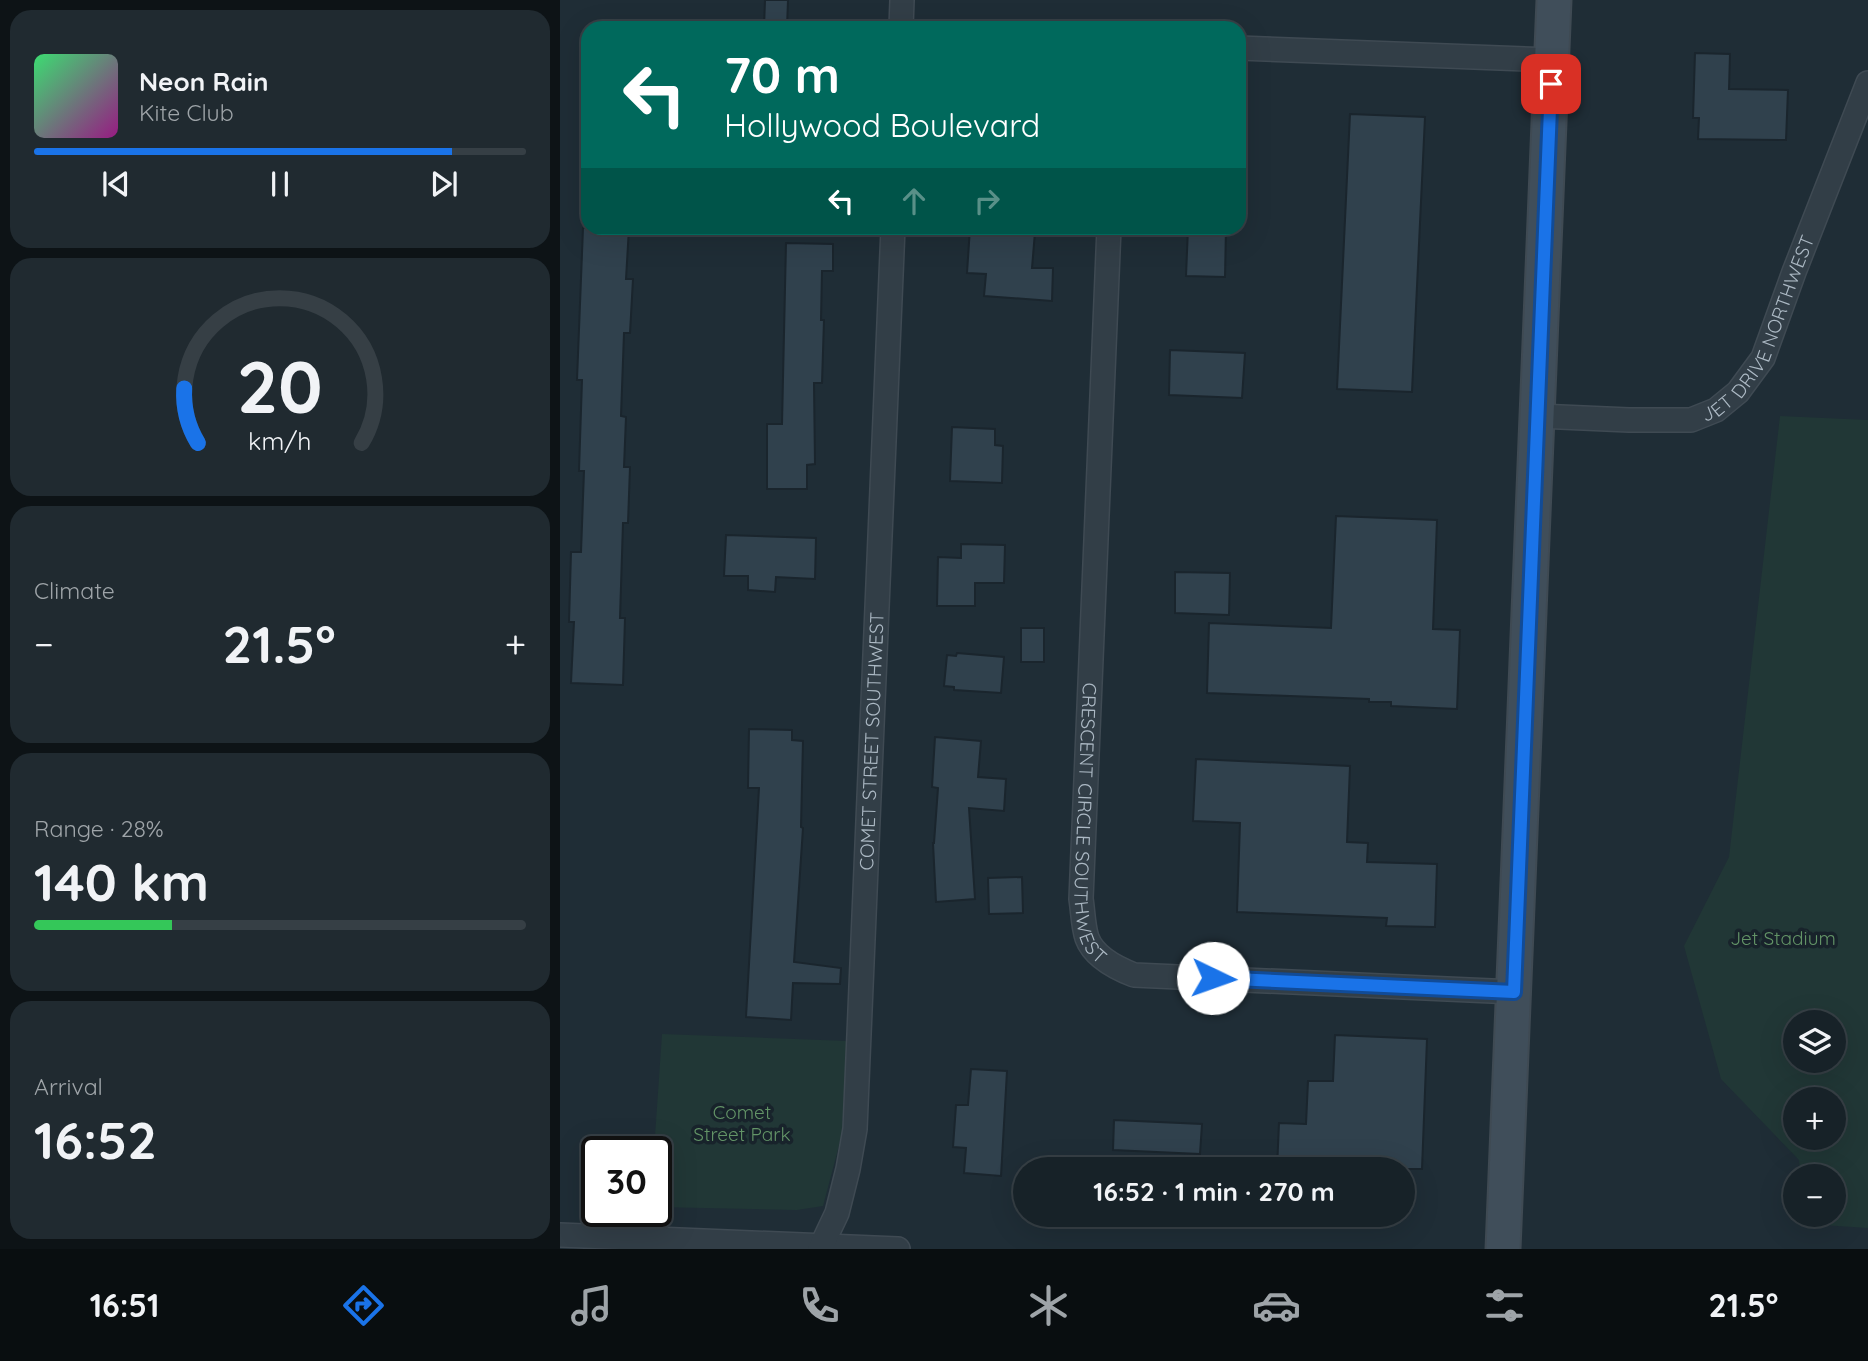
<!DOCTYPE html>
<meta charset="utf-8">
<style>
:root{--surface:#172228;--page:#202a30;--text:#f1f3f6;--muted:#9ea4a8;--line:#363f45;--accent:#1a73e8}
body{margin:0;font-family:Quicksand,sans-serif;background:var(--page);color:var(--text);height:100vh;display:flex;flex-direction:column;font-size:26px;white-space:nowrap}
*{box-sizing:border-box;margin:0}
p{font-size:23px;color:var(--muted)}
.icon{flex:none;width:38px;height:38px;fill:none;stroke:currentColor;stroke-width:2;stroke-linecap:round;stroke-linejoin:round}
.map{position:relative;flex:1;overflow:hidden}
.side{display:flex;flex-direction:column;gap:10px;padding:10px;background:#0d1316;width:560px}
.side>*{flex:none}
.top-card{position:absolute;left:21px;top:21px;width:665px;height:214px;border-radius:21px;box-shadow:0 7px 28px #0002,0 0 0 2px var(--line);background:#00695c;color:#fff;overflow:hidden}
.buttons{position:absolute;left:1223px;top:1010px;display:grid;gap:14px}
.buttons a{display:grid;place-items:center;width:63px;height:63px;border-radius:50%;background:var(--surface);box-shadow:0 7px 28px #0002,0 0 0 2px var(--line);font-size:35px}
.speed{position:absolute;left:21px;top:1136px;display:flex;gap:14px;font-size:35px;font-weight:700;text-align:center}
.speed>*{display:grid;place-content:center;width:91px;height:91px;border-radius:50%;background:var(--surface);box-shadow:0 7px 28px #0002,0 0 0 2px var(--line);line-height:1}
.speed .limit{border:4px solid #111;border-radius:10px;background:#fff;color:#111}
.pin{position:absolute;display:grid;place-items:center;width:60px;height:60px;color:#fff;margin:-30px;border-radius:14px;box-shadow:0 4px 10px #0006}
.me{position:absolute;width:77px;margin:-38px;rotate:93deg;stroke-linejoin:round;filter:drop-shadow(0 0 5px #0008)}
.turn{display:flex;align-items:center;gap:24px;height:147px;padding:0 28px;font-size:32px}
.turn .icon{width:91px;height:91px;stroke-width:2.5}
.turn b{display:block;font-size:49px;line-height:60px}
.lanes{display:flex;align-items:center;height:66px;padding:0 28px;background:#0003;justify-content:center;gap:35px;direction:ltr}
.lanes .off{opacity:.35}
.big{font-size:52px;font-weight:800;line-height:1.1}
.side .widget{flex:1;display:flex;flex-direction:column;justify-content:center;gap:10px;min-width:0;padding:0 24px;border-radius:21px;background:var(--page)}
.side .dial{align-items:center;gap:0}
.dial svg{height:182px;overflow:visible;fill:none;stroke:var(--line);stroke-width:7;stroke-linecap:round;text-anchor:middle}
.dial text{fill:var(--text);stroke:none}
.song{display:flex;align-items:center;gap:21px}
.cover{width:84px;height:84px;border-radius:10px;background:linear-gradient(135deg,hsl(140 70% 55%),hsl(310 70% 35%))}
.played{height:7px;border-radius:4px;background:linear-gradient(90deg,var(--accent) 85%,var(--line) 85%)}
.keys{display:flex;justify-content:space-around;direction:ltr}
.heat{display:flex;justify-content:space-between;align-items:center;font-size:38px;direction:ltr}
.charge{height:10px;border-radius:5px;background:linear-gradient(90deg,#34c759 28%,var(--line) 0)}
.trip{position:absolute;left:453px;top:1157px;width:402px;height:70px;border-radius:35px;background:var(--surface);box-shadow:0 7px 28px #0002,0 0 0 2px var(--line);font-weight:800;line-height:70px;text-align:center}
.tabs{display:flex;height:112px;justify-content:space-around;align-items:center;background:#090e10;color:var(--muted)}
.tabs .icon{width:49px;height:49px}
.tabs .selected{color:var(--accent)}
.tabs b{font-size:32px;color:var(--text)}
main{display:flex;flex:1;min-height:0}
.map>svg:first-child{display:block}
.green{fill:#213736;fill-rule:evenodd}
.building{fill:#30414d;stroke:#1a252d;stroke-width:2}
.lines{fill:none;stroke-linecap:round;stroke-linejoin:round}
.street-casing{stroke:#3f4a53;stroke-width:26}
.secondary-casing{stroke:#3f4a53;stroke-width:37}
.street{stroke:#323e47;stroke-width:23}
.secondary{stroke:#404e5a;stroke-width:33}
.route-casing{stroke:#114b97;stroke-width:18}
.route{stroke:#1a73e8;stroke-width:12}
.labels{text-anchor:middle;stroke-width:7;stroke-linejoin:round;paint-order:stroke}
.street-label{font-size:19px;fill:#acb9c4;stroke:#18232b}
.park-label{font-size:19px;fill:#639467;stroke:#18232b}
</style>
<main>
<section class="side">
<div class="widget">
<div class="song"><i class="cover"></i><div><b>Neon Rain</b><p>Kite Club</p></div></div>
<div class="played"></div>
<div class="keys"><svg class="icon" aria-label="previous" viewBox="0 0 24 24"><path d="M18 5L8 12l10 7zM5 5v14"/></svg><svg class="icon" aria-label="pause" viewBox="0 0 24 24"><path d="M8 5v14M16 5v14"/></svg><svg class="icon" aria-label="next" viewBox="0 0 24 24"><path d="M6 5l10 7-10 7zM19 5v14"/></svg></div>
</div>
<div class="widget dial"><svg viewBox="0 0 100 80">
<path d="M14 69A42 42 0 1 1 86 69"/>
<path d="M14 69A42 42 0 0 1 8 45" stroke="#1a73e8"/>
<text x="50" y="56" font-size="32" font-weight="700">20</text>
<text x="50" y="72" font-size="11">km/h</text>
</svg></div>
<div class="widget"><p>Climate</p>
<div class="heat"><a>−</a><b class="big">21.5°</b><a>+</a></div>
</div>
<div class="widget"><p>Range · 28%</p><b class="big">140 km</b><div class="charge"></div></div>
<div class="widget"><p>Arrival</p><b class="big">16:52</b></div>
</section>
<div class="map">
<svg width="1308" height="1249" viewBox="0 0 1308 1249">
<rect width="100%" height="100%" fill="#1f2d36"/>
<g class="green">
<path d="M 1220,416 L 1308,420 L 1308,1228 L 1247,1224 L 1245,1215 L 1274,1214 L 1274,1176 L 1241,1176 L 1239,1160 L 1161,1079 L 1124,946 L 1169,857 ZM 1236,1022 L 1274,1022 L 1274,1060 L 1236,1060 ZM 1236,1099 L 1274,1099 L 1274,1138 L 1236,1138 Z"/>
<path d="M 102,1034 L 287,1041 L 282,1134 L 263,1206 L 237,1210 L 96,1207 L 96,1152 L 94,1151 Z"/>
</g>
<g class="building">
<path d="M 205,0 L 228,0 L 227,28 L 204,28 Z"/>
<path d="M 1135,53 L 1170,54 L 1169,89 L 1228,90 L 1226,140 L 1138,139 L 1139,118 L 1133,118 Z"/>
<path d="M 790,114 L 865,117 L 852,392 L 777,389 Z"/>
<path d="M 23,228 L 69,228 L 66,279 L 73,279 L 70,333 L 64,333 L 61,416 L 66,417 L 64,467 L 70,467 L 68,523 L 63,523 L 60,618 L 65,618 L 63,685 L 11,683 L 14,622 L 9,622 L 11,552 L 21,552 L 24,471 L 19,471 L 22,380 L 17,380 Z"/>
<path d="M 410,228 L 475,232 L 472,268 L 493,268 L 492,301 L 424,296 L 426,274 L 407,273 Z"/>
<path d="M 628,228 L 666,228 L 665,277 L 626,276 Z"/>
<path d="M 226,243 L 273,244 L 273,271 L 262,271 L 261,320 L 264,320 L 262,383 L 254,383 L 255,464 L 247,465 L 247,489 L 207,489 L 207,424 L 222,424 Z"/>
<path d="M 610,350 L 685,353 L 682,398 L 609,395 Z"/>
<path d="M 392,427 L 435,429 L 435,445 L 443,446 L 442,483 L 390,481 Z"/>
<path d="M 776,516 L 877,520 L 873,629 L 900,630 L 897,709 L 831,706 L 831,702 L 809,702 L 809,699 L 647,693 L 649,623 L 771,628 Z"/>
<path d="M 166,535 L 256,538 L 255,579 L 216,577 L 215,592 L 188,590 L 188,576 L 164,576 Z"/>
<path d="M 401,544 L 445,545 L 444,583 L 415,583 L 415,606 L 377,606 L 378,557 L 401,558 Z"/>
<path d="M 615,572 L 670,573 L 669,615 L 615,613 Z"/>
<rect x="461" y="628" width="23" height="34"/>
<path d="M 397,653 L 444,657 L 441,693 L 394,690 L 394,687 L 384,686 L 387,655 L 396,656 Z"/>
<path d="M 189,729 L 232,730 L 232,740 L 243,741 L 241,827 L 243,828 L 234,962 L 281,968 L 280,984 L 233,983 L 231,1020 L 186,1017 L 199,788 L 188,788 Z"/>
<path d="M 375,737 L 421,741 L 418,777 L 446,779 L 444,811 L 409,808 L 415,899 L 376,902 L 373,843 L 374,843 L 378,788 L 372,787 Z"/>
<path d="M 636,759 L 790,766 L 787,842 L 808,843 L 807,862 L 877,864 L 875,927 L 826,926 L 827,918 L 677,912 L 680,823 L 633,821 Z"/>
<path d="M 462,877 L 463,913 L 429,914 L 428,878 Z"/>
<path d="M 775,1035 L 867,1039 L 862,1169 L 717,1169 L 719,1123 L 746,1124 L 748,1081 L 773,1081 Z"/>
<path d="M 411,1069 L 447,1071 L 441,1176 L 404,1173 L 406,1148 L 393,1147 L 396,1105 L 408,1105 Z"/>
<path d="M 554,1120 L 642,1124 L 640,1154 L 553,1150 Z"/>
</g>
<g class="lines">
<g class="street-casing">
<g id="street">
<path d="M 341,28 L 342,0"/>
<path d="M 679,48 L 992,60"/>
<path id="s1" d="M 549,228 L 521,899 C 523,911 523,926 527,938 C 534,957 556,968 574,975 L 954,992"/>
<path id="s2" d="M 978,416 L 1069,420 L 1131,420 L 1156,410 L 1178,392 L 1203,358 L 1234,272 L 1308,83"/>
<path d="M 0,1235 L 338,1249"/>
<path id="s3" d="M 260,1249 L 277,1213 L 288,1169 L 295,1129 L 333,228"/>
</g>
</g>
<g class="secondary-casing">
<path id="secondary" d="M 943,1249 L 994,0"/>
</g>
<use href="#street" class="street"/>
<use href="#secondary" class="secondary"/>
</g>
<g class="lines">
<g class="route-casing">
<path id="route" d="M 653,978 L 954,992 L 991,84"/>
</g>
<use href="#route" class="route"/>
</g>
<g class="labels">
<g class="street-label">
<text dy="7" stroke="none"><textPath href="#s2" startOffset="273">JET DRIVE NORTHWEST</textPath></text>
<text dy="7" stroke="none"><textPath href="#s3" startOffset="514">COMET STREET SOUTHWEST</textPath></text>
<text dy="7" stroke="none"><textPath href="#s1" startOffset="597">CRESCENT CIRCLE SOUTHWEST</textPath></text>
</g>
<g class="park-label">
<text x="1223" y="945">Jet Stadium</text>
<text x="182" y="1119">Comet<tspan x="182" dy="22">Street Park</tspan></text>
</g>
</g>
</svg>
<div class="buttons">
<a><svg class="icon" aria-label="layers" viewBox="0 0 24 24"><path d="M12 4l9 5-9 5-9-5zM3 14l9 5 9-5"/></svg></a>
<a>+</a>
<a>−</a>
</div>
<div class="speed"><div class="limit">30</div></div>
<div class="pin" style="left:991px;top:84px;background:#d93025"><svg class="icon" aria-label="arrive" viewBox="0 0 24 24"><path d="M6 21V4h12l-3 4 3 4H6"/></svg></div>
<svg class="me" style="left:653px;top:978px" viewBox="-20 -20 40 40"><circle r="19" fill="#fff"/><path d="M0-13L10 11 0 6-10 11z" fill="#1a73e8"/></svg>
<div class="trip">16:52 · 1 min · 270 m</div>
<div class="top-card">
<div class="turn"><svg class="icon" aria-label="left" viewBox="0 0 24 24"><path d="M17 20v-9H6M10 6l-5 5 5 5"/></svg><div><b>70 m</b>Hollywood Boulevard</div></div>
<div class="lanes"><svg class="icon" aria-label="left" viewBox="0 0 24 24"><path d="M17 20v-9H6M10 6l-5 5 5 5"/></svg><svg class="icon off" aria-label="ahead" viewBox="0 0 24 24"><path d="M12 20V5M6 11l6-6 6 6"/></svg><svg class="icon off" aria-label="right" viewBox="0 0 24 24"><path d="M7 20v-9h11M14 6l5 5-5 5"/></svg></div>
</div>
</div>
</main>
<nav class="tabs">
<b>16:51</b>
<svg class="icon selected" aria-label="directions" viewBox="0 0 24 24"><path d="M12 3l9 9-9 9-9-9zM9 14v-3h6M13 9l2 2-2 2"/></svg>
<svg class="icon" aria-label="music" viewBox="0 0 24 24"><path d="M9 18V5l10-2v13"/><circle cx="6" cy="18" r="3"/><circle cx="16" cy="16" r="3"/></svg>
<svg class="icon" aria-label="phone" viewBox="0 0 24 24"><path d="M5 4h4l2 5-3 2q2 4 5 5l2-3 5 2v4C11 20 4 13 5 4z"/></svg>
<svg class="icon" aria-label="climate" viewBox="0 0 24 24"><path d="M12 3v18M4 7l16 10M4 17L20 7"/></svg>
<svg class="icon" aria-label="car" viewBox="0 0 24 24"><path d="M5 17H2v-5l4-1 3-4h7l3 4 3 1v5h-3M9 17h6M6 11h13"/><circle cx="7" cy="17" r="2"/><circle cx="17" cy="17" r="2"/></svg>
<svg class="icon" aria-label="filters" viewBox="0 0 24 24"><path d="M4 7h16M4 17h16"/><circle cx="9" cy="7" r="2"/><circle cx="15" cy="17" r="2"/></svg>
<b>21.5°</b>
</nav>
